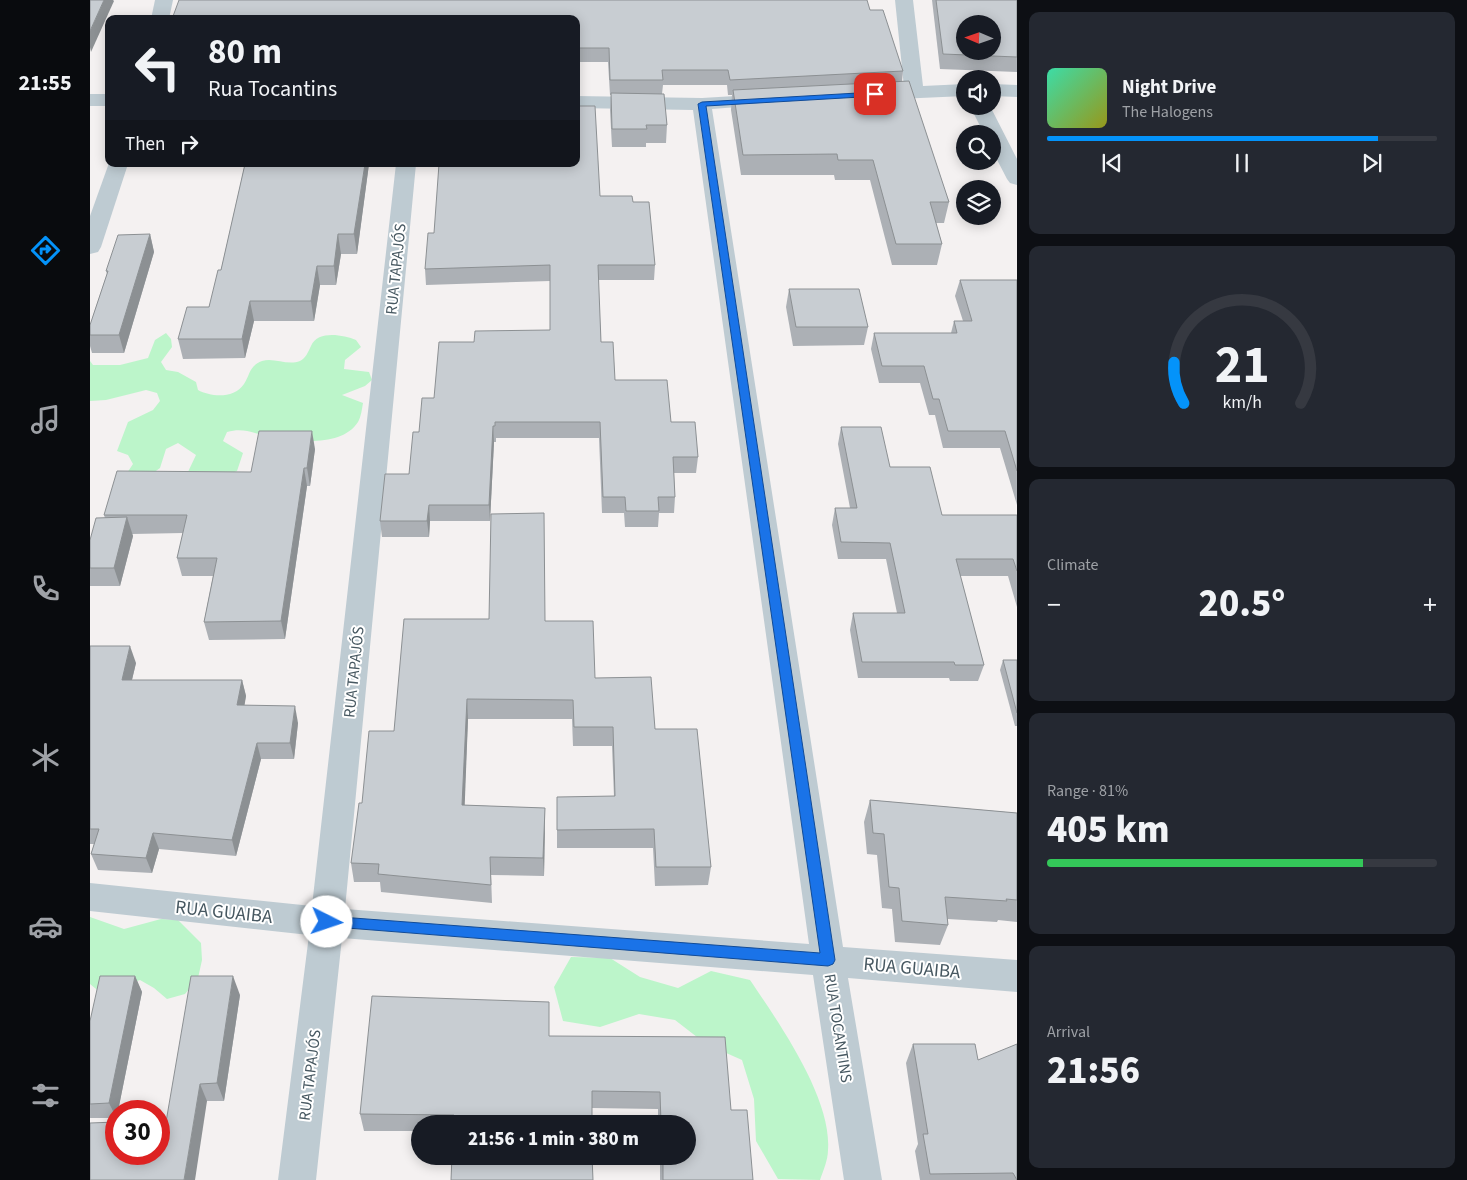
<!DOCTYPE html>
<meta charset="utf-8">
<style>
:root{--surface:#171b24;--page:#242831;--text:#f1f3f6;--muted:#9ea1a6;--line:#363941;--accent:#0493fa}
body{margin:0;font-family:"Source Sans 3",sans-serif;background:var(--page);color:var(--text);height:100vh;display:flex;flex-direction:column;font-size:19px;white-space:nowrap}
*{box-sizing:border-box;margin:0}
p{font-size:16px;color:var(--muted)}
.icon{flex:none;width:28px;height:28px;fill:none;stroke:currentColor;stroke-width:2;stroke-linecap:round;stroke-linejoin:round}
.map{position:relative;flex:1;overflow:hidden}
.sheet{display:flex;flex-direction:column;gap:12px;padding:12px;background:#0d0f14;width:450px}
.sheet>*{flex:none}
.banner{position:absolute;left:15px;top:15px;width:475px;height:152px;border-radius:10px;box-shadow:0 2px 12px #0003;background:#171b24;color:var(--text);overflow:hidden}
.needle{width:32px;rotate:272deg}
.buttons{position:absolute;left:866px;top:15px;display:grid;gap:10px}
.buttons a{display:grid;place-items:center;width:45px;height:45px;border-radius:50%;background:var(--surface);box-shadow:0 2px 12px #0003;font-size:25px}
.speed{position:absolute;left:15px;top:1100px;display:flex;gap:10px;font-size:25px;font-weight:700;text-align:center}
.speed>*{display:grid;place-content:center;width:65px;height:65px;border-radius:50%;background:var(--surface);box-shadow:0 2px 12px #0003;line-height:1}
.speed .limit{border:8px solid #d22;background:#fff;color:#111}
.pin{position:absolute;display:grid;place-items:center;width:42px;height:42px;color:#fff;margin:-21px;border-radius:10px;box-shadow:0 2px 8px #0006}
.me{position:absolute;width:55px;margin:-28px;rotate:94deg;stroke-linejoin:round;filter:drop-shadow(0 0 4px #0008)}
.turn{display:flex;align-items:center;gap:18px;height:105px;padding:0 20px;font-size:22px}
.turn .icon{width:65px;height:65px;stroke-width:2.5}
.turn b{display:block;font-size:35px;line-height:42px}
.then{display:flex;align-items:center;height:48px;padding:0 20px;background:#0003;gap:10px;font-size:19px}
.big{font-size:38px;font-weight:800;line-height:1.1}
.sheet .tile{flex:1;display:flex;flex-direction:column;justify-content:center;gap:8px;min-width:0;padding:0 18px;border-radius:10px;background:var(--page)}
.sheet .dial{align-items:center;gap:0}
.dial svg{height:130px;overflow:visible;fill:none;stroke:var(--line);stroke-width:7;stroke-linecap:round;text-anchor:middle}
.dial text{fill:var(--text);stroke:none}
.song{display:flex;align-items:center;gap:15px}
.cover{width:60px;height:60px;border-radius:8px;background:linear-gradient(135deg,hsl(160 70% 55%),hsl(60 70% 35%))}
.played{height:5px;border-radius:2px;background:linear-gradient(90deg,var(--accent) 85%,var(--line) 85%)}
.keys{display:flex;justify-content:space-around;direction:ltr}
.heat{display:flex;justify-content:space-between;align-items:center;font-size:28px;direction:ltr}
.charge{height:8px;border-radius:4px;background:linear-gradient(90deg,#34c759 81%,var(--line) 0)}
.trip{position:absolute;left:321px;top:1115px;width:285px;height:50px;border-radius:25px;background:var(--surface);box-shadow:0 2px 12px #0003;font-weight:800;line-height:50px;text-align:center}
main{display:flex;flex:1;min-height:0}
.tab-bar{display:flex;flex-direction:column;width:90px;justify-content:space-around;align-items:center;background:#090b0e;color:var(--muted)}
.tab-bar .icon{width:35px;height:35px}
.tab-bar .active{color:var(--accent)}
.tab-bar b{font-size:22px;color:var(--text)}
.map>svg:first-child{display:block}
.green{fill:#bcf5ca}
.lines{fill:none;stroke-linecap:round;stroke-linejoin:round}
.minor{fill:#becbd2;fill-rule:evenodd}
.wall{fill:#acb0b5}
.shaded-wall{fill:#8c9093}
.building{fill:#c8cdd2;stroke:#8c9093;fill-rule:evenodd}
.route{fill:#1a73e8;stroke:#114b97}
.labels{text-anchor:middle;stroke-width:4;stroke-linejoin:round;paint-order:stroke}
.street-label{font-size:16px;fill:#475861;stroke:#fff}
.near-street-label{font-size:19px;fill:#475861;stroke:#fff}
</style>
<main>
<nav class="tab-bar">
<b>21:55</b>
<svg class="icon active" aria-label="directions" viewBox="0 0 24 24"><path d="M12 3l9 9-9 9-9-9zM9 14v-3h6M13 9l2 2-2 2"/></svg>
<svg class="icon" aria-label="music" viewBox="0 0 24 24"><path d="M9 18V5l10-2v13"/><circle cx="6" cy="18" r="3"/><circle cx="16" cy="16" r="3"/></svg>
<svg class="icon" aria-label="phone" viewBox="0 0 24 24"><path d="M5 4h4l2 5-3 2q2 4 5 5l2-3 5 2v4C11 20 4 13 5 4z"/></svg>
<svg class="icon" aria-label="climate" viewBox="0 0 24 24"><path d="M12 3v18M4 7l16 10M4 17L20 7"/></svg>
<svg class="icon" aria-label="car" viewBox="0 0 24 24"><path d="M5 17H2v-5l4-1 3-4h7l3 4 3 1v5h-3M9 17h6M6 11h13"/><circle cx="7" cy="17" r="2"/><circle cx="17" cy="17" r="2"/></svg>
<svg class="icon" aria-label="filters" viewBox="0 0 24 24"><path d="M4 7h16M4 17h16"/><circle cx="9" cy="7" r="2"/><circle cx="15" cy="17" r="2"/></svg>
</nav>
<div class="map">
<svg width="927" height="1180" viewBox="0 0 927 1180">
<rect width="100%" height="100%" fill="#f4f1f1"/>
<g class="green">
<path d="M 76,333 L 81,339 L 82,347 L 71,362 L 76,370 L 88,372 L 106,382 L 108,390 C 121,397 144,399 154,384 C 160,375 159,366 172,361 C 184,357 197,366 210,361 C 216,358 218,352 221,346 C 228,330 253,335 266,340 L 271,347 L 255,360 L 254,369 L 279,372 L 282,380 L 275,386 L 252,395 L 273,403 C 272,409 271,417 268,422 C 251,449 200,441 174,435 C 159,432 152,428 137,432 L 133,441 L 153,453 L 147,471 L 134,476 L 97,474 L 106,455 L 88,443 L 76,449 L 70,468 L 59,476 L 37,473 L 43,464 L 38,455 L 27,451 L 38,422 L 63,410 L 70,401 L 67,393 L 56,390 L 16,400 L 0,401 L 0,361 L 3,365 L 30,365 L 58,358 L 65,340 Z"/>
<path d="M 0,917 L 34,929 L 71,919 L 88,920 L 111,943 L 112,960 L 108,978 L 95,994 L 77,999 L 64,988 L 50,980 L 11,993 L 0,984 Z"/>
<path d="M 481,957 L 520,958 L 550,977 L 588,988 L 621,971 L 660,980 C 689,1023 742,1098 738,1150 C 738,1160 733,1171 730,1180 L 688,1179 L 666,1141 L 664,1099 L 652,1060 L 616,1044 L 585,1020 L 549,1014 L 510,1027 L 473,1021 L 464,987 Z"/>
</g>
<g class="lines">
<g class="minor">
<path d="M 65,0 L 83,0 L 79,19 L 61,19 Z"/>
<path d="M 805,0 L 823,0 L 833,86 L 875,84 L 875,96 L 785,100 L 778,98 L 775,94 L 778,90 L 814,87 Z"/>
<path d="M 902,84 L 927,85 L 927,97 L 902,96 Z"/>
<rect x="0" y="94" width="19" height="12"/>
<path d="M 680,94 L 687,96 L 690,100 L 687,104 L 622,109 L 753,947 L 927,960 L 927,992 L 758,978 L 792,1180 L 754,1180 L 723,975 L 252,938 L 226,1180 L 188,1180 L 219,935 L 0,911 L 0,883 L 222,906 L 306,164 L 326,164 L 255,909 L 719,944 L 603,110 L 486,108 L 486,96 L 612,98 Z"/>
<path d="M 880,106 L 900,106 L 927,159 L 927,185 L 920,183 L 917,179 L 902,150 L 902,134 L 894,134 Z"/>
<path d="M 19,163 L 38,164 L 11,247 L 8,252 L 0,254 L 0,216 Z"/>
</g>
</g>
<g class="wall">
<path d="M 842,0 L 927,0 L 927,72 L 850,69 Z"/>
<path d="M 780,10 L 813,71 L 812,81 L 859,202 L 854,223 L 846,223 L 852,244 L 847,265 L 802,265 L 780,180 L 745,180 L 744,175 L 651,175 L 641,110 L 642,95 L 638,95 L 637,85 L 573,85 L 572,94 L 577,125 L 576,143 L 556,143 L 556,147 L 522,147 L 520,110 L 521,95 L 520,95 L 518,62 L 486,62 L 486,19 Z"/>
<path d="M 155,164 L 279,164 L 267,254 L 251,254 L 246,285 L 230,285 L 224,321 L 164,321 L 155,358 L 93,359 L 88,339 L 119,307 L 131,270 Z"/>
<path d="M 510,196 L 543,202 L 565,265 L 564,280 L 508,280 L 511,342 L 525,380 L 581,422 L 608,457 L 606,473 L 584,473 L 585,497 L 584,513 L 569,513 L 568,527 L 535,527 L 534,513 L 512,513 L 509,438 L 406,438 L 406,442 L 404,442 L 400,521 L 340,521 L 339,537 L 292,537 L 290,521 L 319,474 L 329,432 L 344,398 L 384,342 L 460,330 L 460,281 L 336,285 L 335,269 L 344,233 Z"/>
<path d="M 60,234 L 64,252 L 34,353 L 2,353 L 0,346 L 0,325 L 17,274 L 16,271 Z"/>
<path d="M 870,280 L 927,280 L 927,505 L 910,448 L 853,448 L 845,415 L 839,415 L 830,383 L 789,383 L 781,349 L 784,333 L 861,333 L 864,321 L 873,321 L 865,296 Z"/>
<path d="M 699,289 L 778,327 L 774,345 L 703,346 L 696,307 Z"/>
<path d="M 751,427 L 800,467 L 852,515 L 927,515 L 927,607 L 918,576 L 870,576 L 894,665 L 888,681 L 860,681 L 859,678 L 768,678 L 760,630 L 763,613 L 807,613 L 796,559 L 748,559 L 742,525 L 745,508 L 760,508 L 748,444 Z"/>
<path d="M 225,449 L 220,486 L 217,486 L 195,639 L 119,640 L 114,622 L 123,576 L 92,576 L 87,558 L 93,533 L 42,534 L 43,536 L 30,586 L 0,586 L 0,540 L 15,518 L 14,515 L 161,472 Z"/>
<path d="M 455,621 L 505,678 L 565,729 L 621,867 L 618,885 L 565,886 L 563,848 L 467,848 L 467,797 L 524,797 L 522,746 L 483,746 L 482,719 L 378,719 L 374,805 L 455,808 L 454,876 L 401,875 L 402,903 L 291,892 L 290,882 L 264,882 L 261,863 L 272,803 L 304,731 Z"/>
<path d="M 0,646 L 46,663 L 42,680 L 152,680 L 156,696 L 154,705 L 208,723 L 204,759 L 171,759 L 146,856 L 69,849 L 62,873 L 8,870 L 1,854 L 4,844 L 0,844 Z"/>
<path d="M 913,660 L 927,660 L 927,726 L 925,726 L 910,670 Z"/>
<path d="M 780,800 L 927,813 L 927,922 L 908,920 L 907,922 L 858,919 L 858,925 L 850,945 L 805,942 L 802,909 L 792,908 L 787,855 L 777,854 L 774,822 Z"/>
<path d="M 45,976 L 52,992 L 28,1111 L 26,1111 L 26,1118 L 0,1118 L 0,1021 Z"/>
<path d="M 150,995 L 134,1101 L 117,1101 L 76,1122 Z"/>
<path d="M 459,1036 L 641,1110 L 663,1180 L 570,1180 L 570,1156 L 598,1156 L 598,1124 L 568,1124 L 568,1109 L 502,1108 L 502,1124 L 330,1124 L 330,1131 L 274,1131 L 270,1114 Z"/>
<path d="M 823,1044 L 888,1060 L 927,1180 L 830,1180 L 825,1151 L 828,1144 L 816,1063 Z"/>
</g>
<g class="shaded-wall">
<path d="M 14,0 L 23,0 L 24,1 L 1,52 L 0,47 L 0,31 Z"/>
<path d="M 275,164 L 279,164 L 267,254 L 264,234 Z"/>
<path d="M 60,234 L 64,252 L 34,353 L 29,335 Z"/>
<path d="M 248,234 L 251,254 L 246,285 L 244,266 Z"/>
<path d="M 227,266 L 230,285 L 224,321 L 221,301 Z"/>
<path d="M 160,301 L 164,321 L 155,358 L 152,339 Z"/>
<path d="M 403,426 L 404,442 L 400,521 L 399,505 Z"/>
<path d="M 222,431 L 225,449 L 220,486 L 217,468 Z"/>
<path d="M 214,468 L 217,486 L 195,639 L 191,621 Z"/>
<path d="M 339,505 L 340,521 L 339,537 L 337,521 Z"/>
<path d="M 37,517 L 43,536 L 30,586 L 24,568 Z"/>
<path d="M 40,646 L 46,663 L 38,696 L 32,680 Z"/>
<path d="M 152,680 L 156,696 L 152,721 L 147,705 Z"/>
<path d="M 377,699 L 378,719 L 374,824 L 372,805 Z"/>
<path d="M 205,706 L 208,723 L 204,759 L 200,743 Z"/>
<path d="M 167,743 L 171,759 L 146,856 L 142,840 Z"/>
<path d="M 455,808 L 455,827 L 454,876 L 453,858 Z"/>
<path d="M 63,833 L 69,849 L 62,873 L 56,858 Z"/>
<path d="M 45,976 L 52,992 L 28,1111 L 26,1111 L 26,1117 L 19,1103 Z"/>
<path d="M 143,976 L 150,995 L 134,1101 L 127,1083 Z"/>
<path d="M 110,1084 L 117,1101 L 105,1180 L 94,1180 Z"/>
</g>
<g class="building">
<path d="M 0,0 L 14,0 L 0,31 Z"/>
<path d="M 89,0 L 777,0 L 780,10 L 793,10 L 813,71 L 640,80 L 638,70 L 572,70 L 573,80 L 520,80 L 519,48 L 486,48 L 486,19 L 82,19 Z"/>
<path d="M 846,0 L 927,0 L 927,57 L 853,54 ZM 875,24 L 902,24 L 902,51 L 875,51 Z"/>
<path d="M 819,81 L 859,202 L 840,202 L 852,244 L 806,244 L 783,160 L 748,160 L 747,154 L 653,155 L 643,90 Z"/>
<path d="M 521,93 L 574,94 L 577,125 L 556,125 L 557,129 L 522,129 Z"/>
<path d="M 486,106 L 505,106 L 510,196 L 542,196 L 543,202 L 559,202 L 565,265 L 508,265 L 511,342 L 523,342 L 525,380 L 577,380 L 581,422 L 605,422 L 608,457 L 583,457 L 585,497 L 568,497 L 569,511 L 536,511 L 535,497 L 513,497 L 510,422 L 405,422 L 405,426 L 403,426 L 399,505 L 339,505 L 337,521 L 290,521 L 295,474 L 319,474 L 323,432 L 329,432 L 332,398 L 344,398 L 349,342 L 384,342 L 385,331 L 460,330 L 460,265 L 335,269 L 338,233 L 344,233 L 349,164 L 486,164 Z"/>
<path d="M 155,164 L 275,164 L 264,234 L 248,234 L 244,266 L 227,266 L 221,301 L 160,301 L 152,339 L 88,339 L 97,307 L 119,307 L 128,270 L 131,270 Z"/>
<path d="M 60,234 L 29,335 L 0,335 L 0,325 L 18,271 L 16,271 L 28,235 Z"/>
<path d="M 870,280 L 927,280 L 927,471 L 915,431 L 858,431 L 849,399 L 843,399 L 834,366 L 792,366 L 784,333 L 867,333 L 864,321 L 882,321 Z"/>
<path d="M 699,289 L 769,289 L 778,327 L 706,327 Z"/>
<path d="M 751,427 L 791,427 L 800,467 L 840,467 L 852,515 L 927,515 L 927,571 L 923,559 L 866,559 L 894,665 L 865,665 L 864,662 L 772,662 L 763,613 L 815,613 L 800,543 L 751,542 L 745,508 L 767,508 Z"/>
<path d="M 169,431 L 222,431 L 217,468 L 214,468 L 191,621 L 114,622 L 127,558 L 87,558 L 97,515 L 14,515 L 27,471 L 161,472 Z"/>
<path d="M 454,513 L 455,621 L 503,621 L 505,678 L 561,677 L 565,729 L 607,729 L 621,867 L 566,867 L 564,829 L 467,830 L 467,797 L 525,796 L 523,727 L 484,727 L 483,700 L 377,699 L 372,805 L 455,808 L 453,858 L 400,857 L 401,885 L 288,874 L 289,864 L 261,863 L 269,803 L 272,803 L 279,731 L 304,731 L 314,619 L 399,619 L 401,514 Z"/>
<path d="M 37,517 L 24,568 L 0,568 L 0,540 L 6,518 Z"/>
<path d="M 0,646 L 40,646 L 32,680 L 152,680 L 147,705 L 205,706 L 200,743 L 167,743 L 142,840 L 63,833 L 56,858 L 1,854 L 9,829 L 0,829 Z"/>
<path d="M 913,660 L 927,660 L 927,713 Z"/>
<path d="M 780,800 L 927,813 L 927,900 L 916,899 L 917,901 L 855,897 L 858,925 L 812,921 L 809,888 L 799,887 L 794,834 L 783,833 Z"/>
<path d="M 10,976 L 45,976 L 19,1103 L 0,1104 L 0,1021 Z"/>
<path d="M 101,976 L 143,976 L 127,1083 L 110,1084 L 94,1180 L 0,1180 L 0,1123 L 26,1122 L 26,1154 L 69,1154 L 69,1122 L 76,1122 Z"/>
<path d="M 282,996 L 459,1002 L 459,1036 L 635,1037 L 641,1110 L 657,1110 L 663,1180 L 573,1180 L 573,1156 L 598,1156 L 598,1124 L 571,1124 L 570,1092 L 502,1091 L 502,1124 L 364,1124 L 364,1115 L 270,1114 Z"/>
<path d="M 823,1044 L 885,1044 L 888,1060 L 927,1044 L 927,1180 L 923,1173 L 840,1174 L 833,1134 L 838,1134 Z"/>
<path d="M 362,1156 L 502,1156 L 503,1180 L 361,1180 Z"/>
</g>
<path class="route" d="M 785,92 L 789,94 L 788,96 L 616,106 L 745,960 L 743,964 L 738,966 L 232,926 L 230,922 L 232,917 L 237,916 L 730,953 L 608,104 L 612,102 Z"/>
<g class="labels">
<g class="street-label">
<text transform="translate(305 269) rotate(-84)" y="6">RUA TAPAJÓS</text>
<text transform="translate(263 672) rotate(-84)" y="6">RUA TAPAJÓS</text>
<text transform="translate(749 1028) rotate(81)" y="6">RUA TOCANTINS</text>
<text transform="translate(219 1075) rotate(-83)" y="6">RUA TAPAJÓS</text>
</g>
<g class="near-street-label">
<text transform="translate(134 911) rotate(6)" y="7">RUA GUAIBA</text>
<text transform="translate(822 967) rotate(5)" y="7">RUA GUAIBA</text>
</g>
</g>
</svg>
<div class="buttons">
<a><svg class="needle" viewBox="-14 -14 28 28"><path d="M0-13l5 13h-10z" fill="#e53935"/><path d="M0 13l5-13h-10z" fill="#9ea1a6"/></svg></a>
<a><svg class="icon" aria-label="sound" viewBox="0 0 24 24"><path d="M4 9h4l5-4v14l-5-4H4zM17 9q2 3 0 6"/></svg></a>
<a><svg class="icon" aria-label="search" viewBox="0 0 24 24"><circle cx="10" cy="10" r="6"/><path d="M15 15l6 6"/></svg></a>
<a><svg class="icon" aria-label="layers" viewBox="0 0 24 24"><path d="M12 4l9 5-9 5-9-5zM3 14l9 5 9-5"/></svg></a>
</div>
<div class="speed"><div class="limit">30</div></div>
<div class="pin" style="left:785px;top:94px;background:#d93025"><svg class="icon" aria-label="arrive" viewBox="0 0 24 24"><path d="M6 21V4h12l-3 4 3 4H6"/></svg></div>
<svg class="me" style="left:237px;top:922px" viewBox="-20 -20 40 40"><circle r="19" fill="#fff"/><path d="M0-13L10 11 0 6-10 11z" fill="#1a73e8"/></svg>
<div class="trip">21:56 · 1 min · 380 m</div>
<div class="banner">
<div class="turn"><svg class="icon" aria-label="left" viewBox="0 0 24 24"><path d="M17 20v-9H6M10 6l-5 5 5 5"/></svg><div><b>80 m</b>Rua Tocantins</div></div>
<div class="then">Then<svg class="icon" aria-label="right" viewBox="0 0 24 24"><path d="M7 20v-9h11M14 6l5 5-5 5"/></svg></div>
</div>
</div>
<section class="sheet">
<div class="tile">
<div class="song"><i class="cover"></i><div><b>Night Drive</b><p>The Halogens</p></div></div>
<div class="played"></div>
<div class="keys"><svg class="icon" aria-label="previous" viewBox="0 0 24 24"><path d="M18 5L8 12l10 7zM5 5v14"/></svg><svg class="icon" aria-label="pause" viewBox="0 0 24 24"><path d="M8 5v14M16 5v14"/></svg><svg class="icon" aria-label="next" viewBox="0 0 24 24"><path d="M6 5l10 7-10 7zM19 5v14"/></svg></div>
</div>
<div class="tile dial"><svg viewBox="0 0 100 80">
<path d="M14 69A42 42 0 1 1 86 69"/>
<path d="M14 69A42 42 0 0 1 8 44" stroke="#0493fa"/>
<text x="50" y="56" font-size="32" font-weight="700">21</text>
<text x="50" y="72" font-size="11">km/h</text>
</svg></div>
<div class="tile"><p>Climate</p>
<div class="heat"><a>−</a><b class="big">20.5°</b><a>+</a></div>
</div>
<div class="tile"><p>Range · 81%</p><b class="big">405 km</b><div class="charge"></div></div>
<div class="tile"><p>Arrival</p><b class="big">21:56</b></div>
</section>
</main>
